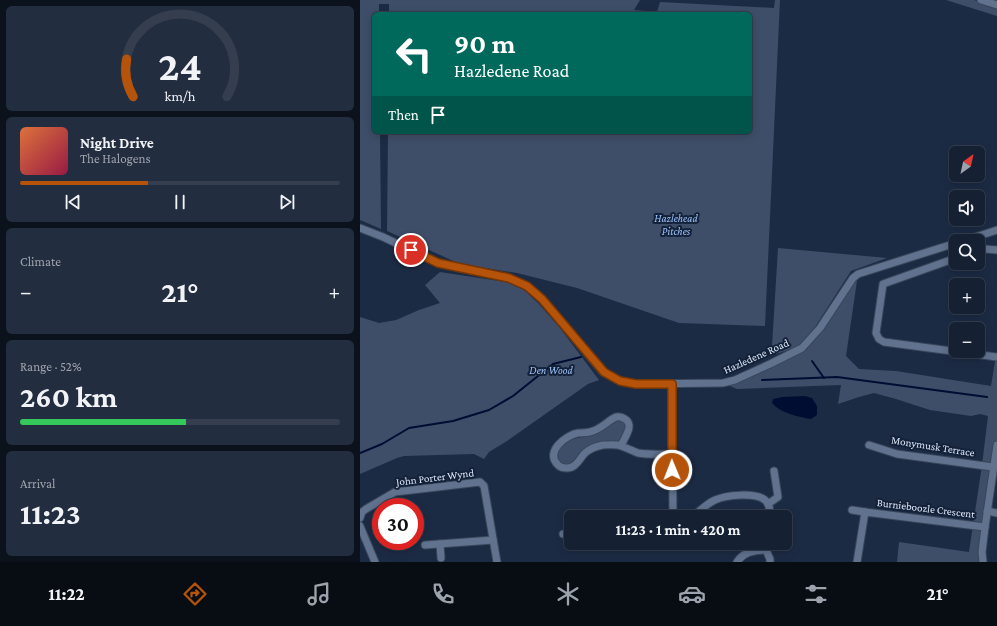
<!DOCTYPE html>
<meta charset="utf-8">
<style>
:root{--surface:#152033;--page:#222d3f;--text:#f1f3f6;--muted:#9da3ac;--line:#343e4e;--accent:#b45309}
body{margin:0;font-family:"Crimson Pro",serif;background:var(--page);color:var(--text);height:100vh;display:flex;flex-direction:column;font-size:15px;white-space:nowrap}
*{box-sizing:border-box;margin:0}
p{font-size:13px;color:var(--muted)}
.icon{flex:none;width:22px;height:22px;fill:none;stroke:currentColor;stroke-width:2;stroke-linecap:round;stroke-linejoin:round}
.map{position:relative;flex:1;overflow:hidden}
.details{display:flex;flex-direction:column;gap:6px;padding:6px;background:#0c121c;width:360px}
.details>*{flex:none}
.guide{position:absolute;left:12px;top:12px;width:380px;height:122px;border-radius:6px;box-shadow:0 2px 10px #0003,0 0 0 1px var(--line);background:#00695c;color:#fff;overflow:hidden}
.needle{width:26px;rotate:33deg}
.fabs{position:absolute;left:589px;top:146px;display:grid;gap:8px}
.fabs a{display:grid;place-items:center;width:36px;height:36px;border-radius:6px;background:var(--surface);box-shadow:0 2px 10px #0003,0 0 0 1px var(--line);font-size:20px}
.speed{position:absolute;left:12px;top:498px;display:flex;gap:8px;font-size:20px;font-weight:700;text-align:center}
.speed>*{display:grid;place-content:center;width:52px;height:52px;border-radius:50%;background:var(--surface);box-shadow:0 2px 10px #0003,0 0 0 1px var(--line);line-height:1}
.speed .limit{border:6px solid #d22;background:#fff;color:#111}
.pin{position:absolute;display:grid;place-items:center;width:34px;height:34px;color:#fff;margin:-17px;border:2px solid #fff;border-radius:50%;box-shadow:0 1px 4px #0007}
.me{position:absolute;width:44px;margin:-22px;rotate:359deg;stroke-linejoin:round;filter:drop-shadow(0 0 3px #0008)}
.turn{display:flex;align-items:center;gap:14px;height:84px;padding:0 16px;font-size:18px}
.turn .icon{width:52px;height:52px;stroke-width:2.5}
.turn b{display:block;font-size:28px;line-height:34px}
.then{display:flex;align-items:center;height:38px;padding:0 16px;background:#0003;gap:8px;font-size:15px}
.big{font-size:30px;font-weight:700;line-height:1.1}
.details .card{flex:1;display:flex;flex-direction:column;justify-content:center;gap:6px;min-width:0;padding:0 14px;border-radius:6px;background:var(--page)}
.details .dial{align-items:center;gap:0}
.dial svg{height:104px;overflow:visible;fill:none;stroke:var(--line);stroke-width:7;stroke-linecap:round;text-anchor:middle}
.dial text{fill:var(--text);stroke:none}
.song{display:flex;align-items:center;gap:12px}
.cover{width:48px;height:48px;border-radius:6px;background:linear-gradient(135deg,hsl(20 70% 55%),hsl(340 70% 35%))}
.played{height:4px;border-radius:2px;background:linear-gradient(90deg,var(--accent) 40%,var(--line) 40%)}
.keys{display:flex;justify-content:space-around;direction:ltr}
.heat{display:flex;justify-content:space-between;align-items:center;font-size:22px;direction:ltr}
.charge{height:6px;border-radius:3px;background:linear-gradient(90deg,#34c759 52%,var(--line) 0)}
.trip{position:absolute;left:204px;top:510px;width:228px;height:40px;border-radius:6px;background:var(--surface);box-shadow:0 2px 10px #0003,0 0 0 1px var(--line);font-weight:700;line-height:40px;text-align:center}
.dock{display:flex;height:64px;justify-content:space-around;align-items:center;background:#080d14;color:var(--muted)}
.dock .icon{width:28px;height:28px}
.dock .current{color:var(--accent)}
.dock b{font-size:18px;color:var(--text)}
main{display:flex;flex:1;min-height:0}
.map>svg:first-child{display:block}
.green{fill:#3e4e68}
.water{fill:#000d33}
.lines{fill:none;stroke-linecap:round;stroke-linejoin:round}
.stream{stroke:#000d33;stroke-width:2}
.minor-casing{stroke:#39465a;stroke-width:9}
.minor{stroke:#60728e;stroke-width:7}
.route-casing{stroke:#753606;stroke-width:10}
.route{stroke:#b45309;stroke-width:7}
.labels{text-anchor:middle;stroke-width:4;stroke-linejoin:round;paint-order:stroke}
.park-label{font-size:11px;font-style:italic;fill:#9dc0f8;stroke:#132139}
.street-label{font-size:11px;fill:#dce6f7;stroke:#132139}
</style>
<main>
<section class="details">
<div class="card dial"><svg viewBox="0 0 100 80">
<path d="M14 69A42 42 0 1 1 86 69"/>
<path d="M14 69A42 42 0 0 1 9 40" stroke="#b45309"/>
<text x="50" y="56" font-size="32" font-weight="700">24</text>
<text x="50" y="72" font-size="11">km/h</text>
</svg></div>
<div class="card">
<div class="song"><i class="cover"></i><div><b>Night Drive</b><p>The Halogens</p></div></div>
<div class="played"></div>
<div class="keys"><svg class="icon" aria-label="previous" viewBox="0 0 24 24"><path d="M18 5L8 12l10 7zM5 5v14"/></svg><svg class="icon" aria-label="pause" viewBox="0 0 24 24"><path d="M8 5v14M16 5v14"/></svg><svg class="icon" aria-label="next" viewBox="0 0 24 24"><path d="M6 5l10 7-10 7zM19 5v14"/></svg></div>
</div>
<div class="card"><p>Climate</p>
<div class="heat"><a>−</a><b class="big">21°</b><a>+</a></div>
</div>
<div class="card"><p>Range · 52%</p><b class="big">260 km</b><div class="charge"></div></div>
<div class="card"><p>Arrival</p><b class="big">11:23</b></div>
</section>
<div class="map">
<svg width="637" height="562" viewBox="0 0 637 562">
<rect width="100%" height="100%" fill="#1c2b44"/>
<g class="green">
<path d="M 0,0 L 280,0 L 274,10 L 297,12 L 300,2 L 414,8 L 415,0 L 420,0 L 405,326 L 319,323 L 217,288 L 157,273 L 100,264 L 27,231 L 28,132 L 390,132 L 390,14 L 29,14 L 29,4 L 19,4 L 19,14 L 14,14 L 14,132 L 20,132 L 21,229 L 0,220 Z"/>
<path d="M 586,0 L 614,0 L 637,7 L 637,16 Z"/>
<path d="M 418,248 L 527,258 L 491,271 L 455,327 L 438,347 L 416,354 L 412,346 Z"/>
<path d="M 80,272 L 146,282 L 164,290 L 178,303 L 200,328 L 239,380 L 228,384 L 147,441 L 129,452 L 124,459 L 114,454 L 44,456 L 37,458 L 0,474 L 0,317 L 19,323 L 36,320 L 59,310 L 80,303 L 65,285 Z"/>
<path d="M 498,274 L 486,356 L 499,369 L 536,371 L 631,386 L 635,361 L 637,361 L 637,445 L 623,562 L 537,562 L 539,542 L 609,552 L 622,465 L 628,416 L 620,414 L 611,416 L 570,410 L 536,399 L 514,393 L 499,397 L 478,404 L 481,385 L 377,389 L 363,383 L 442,348 Z"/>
<path d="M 258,419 C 263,420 265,423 267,428 C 264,432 262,440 258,442 L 241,442 L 213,463 L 207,465 L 200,463 L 197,459 C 198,435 220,440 237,433 C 245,429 250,423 258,419 Z"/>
</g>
<path class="water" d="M 445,396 L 452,398 L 457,406 L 457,415 L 451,419 C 439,417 420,413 412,403 L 413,399 L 423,397 Z"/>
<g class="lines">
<g class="stream">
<path d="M 452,361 L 464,378"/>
<path d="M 402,380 L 477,377 L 627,397"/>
<path d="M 0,453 L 22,444 L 49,428 L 93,421 L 129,410 L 153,396 L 193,364 L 221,357"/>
</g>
<g class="minor-casing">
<g id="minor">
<path d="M 621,0 L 637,5"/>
<path d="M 0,228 L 23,237 L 78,263 L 149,278 L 167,286 L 182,299 L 243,372 L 260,381 L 276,384 L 363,383 L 375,380 L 410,364 L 442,348 L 460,328 L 493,278 L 498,274 L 596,243"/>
<path d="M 603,241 L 637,230"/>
<path d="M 618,251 L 625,249 L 637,250"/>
<path d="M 596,258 L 523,284 L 516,333 L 519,339 L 524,342 L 637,357"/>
<path d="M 312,384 L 313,517"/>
<path d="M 509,445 L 537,454 L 633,467"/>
<path d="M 261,446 C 264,438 275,425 265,419 C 262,417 260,416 256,417 C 249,420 242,428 233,431 C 228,433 223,433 218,433 C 206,435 184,452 198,465 C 200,467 203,468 206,468 C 215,469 219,460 224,454 C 229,449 237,446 243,445 C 249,445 256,444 261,446 C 267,448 273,451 278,453 C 289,455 301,454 312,454"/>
<path d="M 408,504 L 418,497 L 414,471"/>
<path d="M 492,510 L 505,512"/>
<path d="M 627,511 L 637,513"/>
<path d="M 332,517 C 340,511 346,504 355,500 C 366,495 395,492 405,500 C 410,504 410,511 410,517"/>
<path d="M 0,518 L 2,512 L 6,509 L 35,492 L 120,482 L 124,486 L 137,562"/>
<path d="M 0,526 L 15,562"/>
<path d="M 203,534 L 211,534"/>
<path d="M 80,544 L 81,558"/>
<path d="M 65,545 L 133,540"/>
<path d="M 377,562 C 383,552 395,550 406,550 L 410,559 L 410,562"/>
<path d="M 497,562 L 505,512 L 625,527"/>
<path d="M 623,562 L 622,552 L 625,527 L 637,445"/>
</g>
</g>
<use href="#minor" class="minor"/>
</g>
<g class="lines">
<g class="route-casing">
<path id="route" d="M 51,250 L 78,263 L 149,278 L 167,286 L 182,299 L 244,372 L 260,381 L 276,384 L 312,384 L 312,470"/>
</g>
<use href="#route" class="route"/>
</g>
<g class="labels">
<g class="park-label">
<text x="316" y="222">Hazlehead<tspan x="316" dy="13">Pitches</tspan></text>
<text x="191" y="374">Den Wood</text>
</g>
<g class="street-label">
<text transform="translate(396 356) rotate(-24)" y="4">Hazledene Road</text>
<text transform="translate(573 446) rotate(9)" y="4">Monymusk Terrace</text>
<text transform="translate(75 477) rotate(-7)" y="4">John Porter Wynd</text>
<text transform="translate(566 508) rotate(7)" y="4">Burnieboozle Crescent</text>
</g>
</g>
</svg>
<div class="fabs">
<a><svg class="needle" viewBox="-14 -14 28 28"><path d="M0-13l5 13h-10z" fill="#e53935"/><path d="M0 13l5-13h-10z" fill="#9da3ac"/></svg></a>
<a><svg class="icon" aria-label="sound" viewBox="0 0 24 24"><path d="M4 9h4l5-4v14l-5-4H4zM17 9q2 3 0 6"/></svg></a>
<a><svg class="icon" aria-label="search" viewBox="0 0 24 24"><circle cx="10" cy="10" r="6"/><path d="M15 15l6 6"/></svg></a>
<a>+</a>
<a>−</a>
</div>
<div class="speed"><div class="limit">30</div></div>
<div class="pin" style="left:51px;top:250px;background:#d93025"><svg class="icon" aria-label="arrive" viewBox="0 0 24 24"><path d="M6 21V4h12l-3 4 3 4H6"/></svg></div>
<svg class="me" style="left:312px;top:470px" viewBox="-20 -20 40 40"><circle r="17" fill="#b45309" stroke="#fff" stroke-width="3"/><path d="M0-11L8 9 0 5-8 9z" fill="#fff"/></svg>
<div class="trip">11:23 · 1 min · 420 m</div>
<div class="guide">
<div class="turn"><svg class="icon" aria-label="left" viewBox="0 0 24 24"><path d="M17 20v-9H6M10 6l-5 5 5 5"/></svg><div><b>90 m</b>Hazledene Road</div></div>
<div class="then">Then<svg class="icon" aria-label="arrive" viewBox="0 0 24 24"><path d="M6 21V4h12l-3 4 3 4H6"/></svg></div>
</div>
</div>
</main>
<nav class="dock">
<b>11:22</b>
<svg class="icon current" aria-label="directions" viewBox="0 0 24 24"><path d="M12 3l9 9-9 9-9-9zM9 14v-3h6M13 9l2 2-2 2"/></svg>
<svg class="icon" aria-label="music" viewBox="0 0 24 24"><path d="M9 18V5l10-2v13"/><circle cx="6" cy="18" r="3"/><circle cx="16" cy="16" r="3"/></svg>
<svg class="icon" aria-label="phone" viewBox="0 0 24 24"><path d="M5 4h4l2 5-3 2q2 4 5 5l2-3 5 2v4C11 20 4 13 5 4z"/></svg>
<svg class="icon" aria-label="climate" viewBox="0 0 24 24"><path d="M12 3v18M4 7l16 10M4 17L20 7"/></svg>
<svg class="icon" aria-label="car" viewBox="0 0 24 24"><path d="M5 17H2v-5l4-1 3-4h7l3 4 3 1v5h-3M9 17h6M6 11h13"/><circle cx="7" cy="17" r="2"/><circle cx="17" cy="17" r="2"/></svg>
<svg class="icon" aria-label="filters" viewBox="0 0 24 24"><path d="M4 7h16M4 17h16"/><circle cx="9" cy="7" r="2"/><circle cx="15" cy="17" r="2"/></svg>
<b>21°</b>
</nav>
